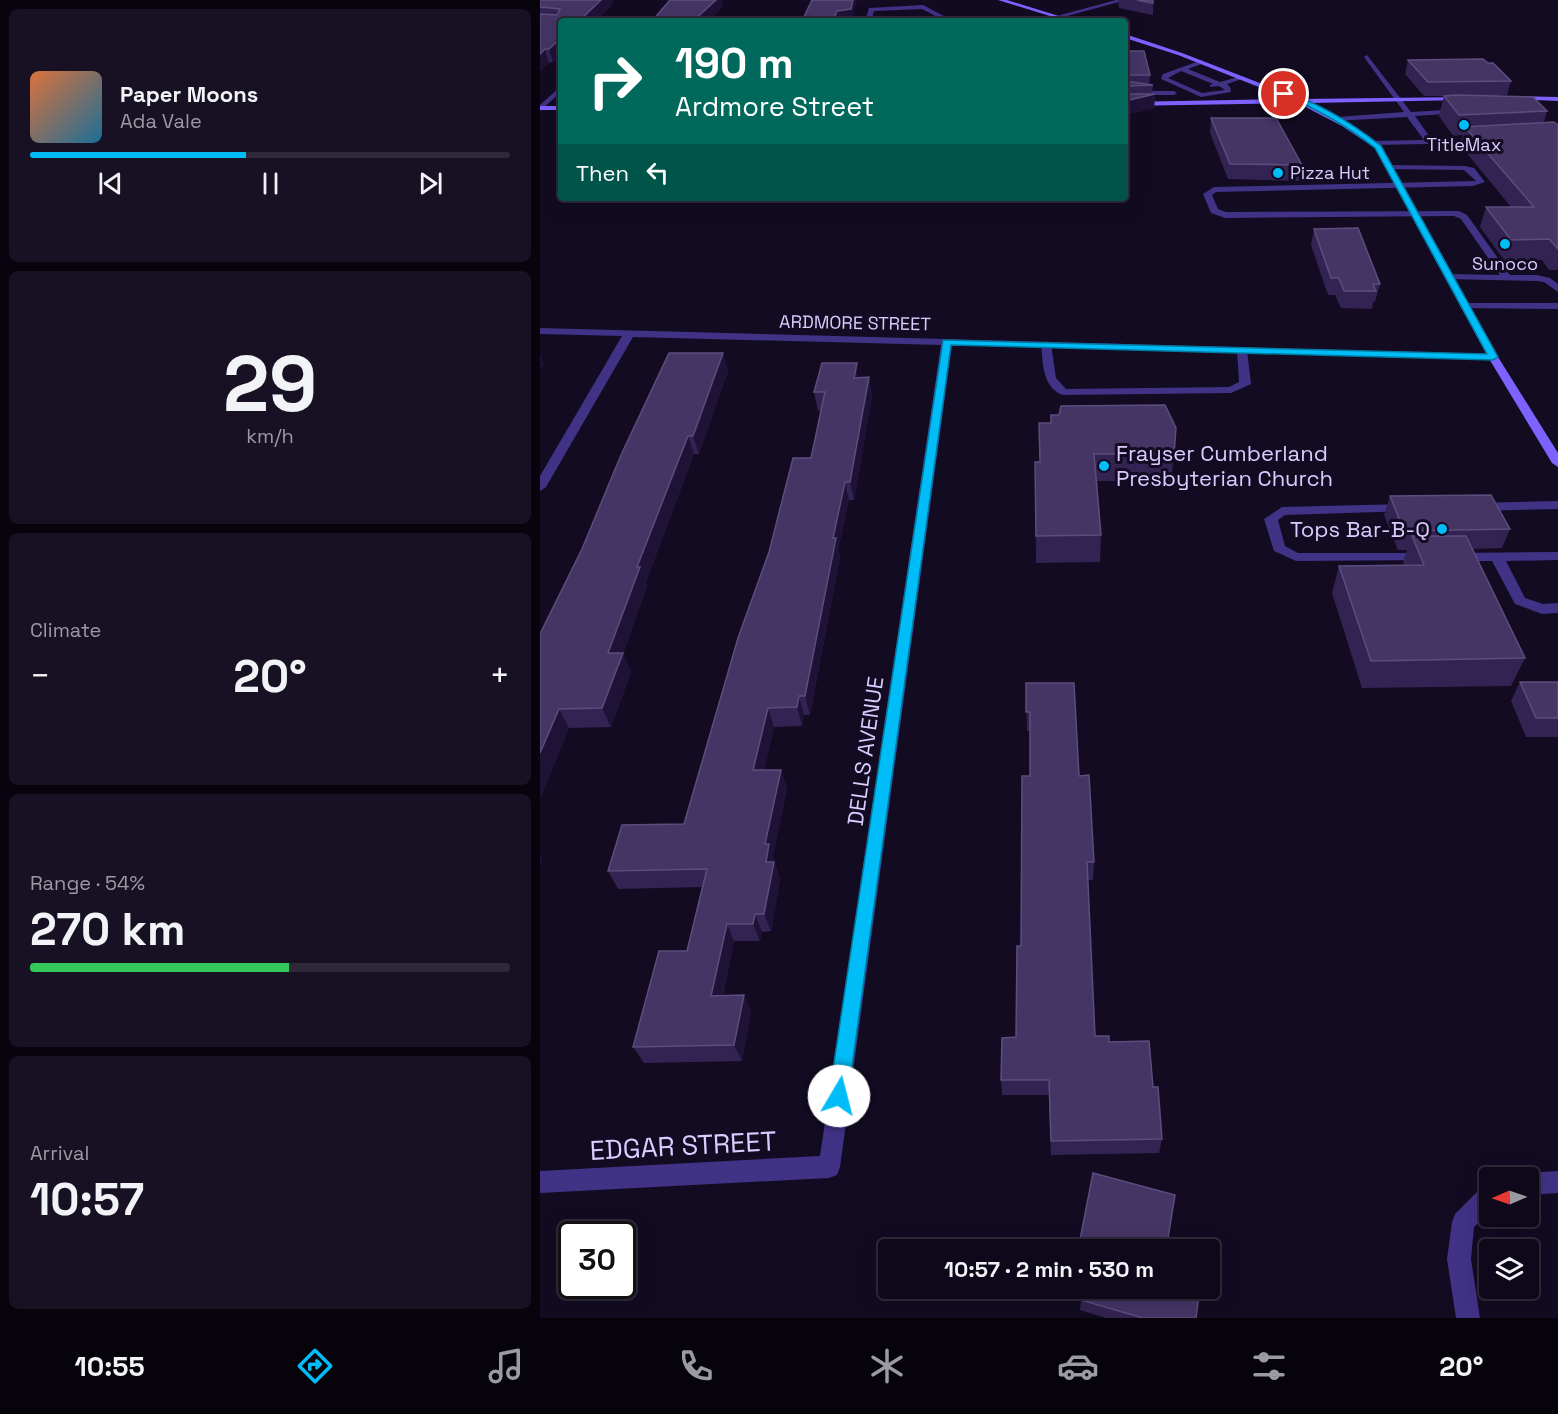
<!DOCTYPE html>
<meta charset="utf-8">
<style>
:root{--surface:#0e081a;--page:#171123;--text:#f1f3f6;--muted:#9b9aa2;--line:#2e2939;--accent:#00bcf7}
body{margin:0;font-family:"Space Grotesk",sans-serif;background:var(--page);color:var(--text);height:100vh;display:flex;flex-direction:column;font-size:22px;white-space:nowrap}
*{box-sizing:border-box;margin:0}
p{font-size:20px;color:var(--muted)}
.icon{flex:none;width:33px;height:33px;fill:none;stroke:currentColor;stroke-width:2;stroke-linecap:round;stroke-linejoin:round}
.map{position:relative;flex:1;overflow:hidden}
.side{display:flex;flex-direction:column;gap:9px;padding:9px;background:#08040e;width:540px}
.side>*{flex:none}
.banner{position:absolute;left:18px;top:18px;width:570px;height:183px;border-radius:6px;box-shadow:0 6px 24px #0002,0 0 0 2px var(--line);background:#00695c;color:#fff;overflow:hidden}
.needle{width:39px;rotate:268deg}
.fabs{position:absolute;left:939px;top:1167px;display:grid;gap:12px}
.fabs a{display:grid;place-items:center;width:60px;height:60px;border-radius:6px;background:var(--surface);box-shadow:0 6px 24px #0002,0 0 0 2px var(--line);font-size:30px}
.speed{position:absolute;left:18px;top:1221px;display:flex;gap:12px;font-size:30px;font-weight:700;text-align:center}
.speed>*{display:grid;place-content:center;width:78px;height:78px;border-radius:50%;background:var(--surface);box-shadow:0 6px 24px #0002,0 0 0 2px var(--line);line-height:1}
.speed .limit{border:3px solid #111;border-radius:9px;background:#fff;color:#111}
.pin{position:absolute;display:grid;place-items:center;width:51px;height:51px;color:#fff;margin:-26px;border:3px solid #fff;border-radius:50%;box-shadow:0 2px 6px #0007}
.me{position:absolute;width:66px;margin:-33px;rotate:8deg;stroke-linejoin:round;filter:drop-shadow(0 0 4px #0008)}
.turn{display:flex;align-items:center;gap:21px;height:126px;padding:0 18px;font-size:27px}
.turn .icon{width:78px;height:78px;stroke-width:2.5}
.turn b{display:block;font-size:42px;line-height:51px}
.then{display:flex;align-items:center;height:57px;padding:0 18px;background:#0003;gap:12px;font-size:22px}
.big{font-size:45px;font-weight:800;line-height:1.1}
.side .card{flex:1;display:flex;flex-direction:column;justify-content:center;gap:9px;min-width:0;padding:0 21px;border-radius:9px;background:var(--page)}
.side .dial{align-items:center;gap:0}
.dial b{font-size:78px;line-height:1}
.song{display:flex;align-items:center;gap:18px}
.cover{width:72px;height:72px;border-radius:9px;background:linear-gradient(135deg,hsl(20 70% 55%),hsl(200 70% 35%))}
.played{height:6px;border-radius:3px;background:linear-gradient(90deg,var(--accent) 45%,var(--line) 45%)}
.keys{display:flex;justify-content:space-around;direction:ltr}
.heat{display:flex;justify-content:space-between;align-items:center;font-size:33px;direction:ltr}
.charge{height:9px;border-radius:4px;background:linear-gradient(90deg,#34c759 54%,var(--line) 0)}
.trip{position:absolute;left:338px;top:1239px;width:342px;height:60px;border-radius:6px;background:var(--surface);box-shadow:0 6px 24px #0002,0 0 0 2px var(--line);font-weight:800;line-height:60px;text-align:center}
.menu{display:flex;height:96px;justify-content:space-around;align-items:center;background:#06030a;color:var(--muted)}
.menu .icon{width:42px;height:42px}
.menu .on{color:var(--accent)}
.menu b{font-size:27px;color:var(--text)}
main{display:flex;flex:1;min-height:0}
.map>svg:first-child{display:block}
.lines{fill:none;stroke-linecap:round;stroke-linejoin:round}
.lane{fill:#403285;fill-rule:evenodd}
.street{fill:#403285;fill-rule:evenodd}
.secondary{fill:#7c63ff;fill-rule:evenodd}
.wall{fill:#332352}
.shaded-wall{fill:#1e1237}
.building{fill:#443565;stroke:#5c4d7d;stroke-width:1.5}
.route{fill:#00bcf7;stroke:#007aa1;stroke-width:1.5}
.poi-dot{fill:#00bcf7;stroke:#120b22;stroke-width:2}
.labels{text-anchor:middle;stroke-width:6;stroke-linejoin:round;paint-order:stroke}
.far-poi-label{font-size:18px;fill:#d9ccff;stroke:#120b22}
.far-street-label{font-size:18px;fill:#d9ccff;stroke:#120b22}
.poi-label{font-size:22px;fill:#d9ccff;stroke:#120b22;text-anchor:start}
.street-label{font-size:22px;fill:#d9ccff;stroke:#120b22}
.near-street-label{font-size:27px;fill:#d9ccff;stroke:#120b22}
</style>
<main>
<section class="side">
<div class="card">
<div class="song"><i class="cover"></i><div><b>Paper Moons</b><p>Ada Vale</p></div></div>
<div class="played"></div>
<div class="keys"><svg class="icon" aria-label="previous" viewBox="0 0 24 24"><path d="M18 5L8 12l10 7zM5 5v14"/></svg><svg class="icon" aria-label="pause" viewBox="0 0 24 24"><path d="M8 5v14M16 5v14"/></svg><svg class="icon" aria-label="next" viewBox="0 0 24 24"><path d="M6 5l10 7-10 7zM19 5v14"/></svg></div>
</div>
<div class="card dial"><b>29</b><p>km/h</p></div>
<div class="card"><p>Climate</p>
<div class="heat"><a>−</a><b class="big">20°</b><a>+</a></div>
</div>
<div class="card"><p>Range · 54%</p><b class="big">270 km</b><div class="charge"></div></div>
<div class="card"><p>Arrival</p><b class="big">10:57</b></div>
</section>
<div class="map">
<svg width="1018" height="1318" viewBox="0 0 1018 1318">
<rect width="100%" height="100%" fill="#120b22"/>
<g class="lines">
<g class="lane">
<path d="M 576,0 L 586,0 L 516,19 L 513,17 Z"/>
<path d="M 383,5 L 413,21 L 405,21 L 382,9 L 334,11 L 331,21 L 325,21 L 329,8 Z"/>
<path d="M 827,55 L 871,112 L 922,109 L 919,113 L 875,116 L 892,140 L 941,139 L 944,143 L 833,145 L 830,141 L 884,140 L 867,117 L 794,121 L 797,117 L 864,112 L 824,57 Z"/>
<path d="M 662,60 L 664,63 L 648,69 L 680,82 L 702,76 L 705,78 L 687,84 L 690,87 L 691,92 L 661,97 L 621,79 L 623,74 ZM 641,71 L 673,84 L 670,85 L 670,87 L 679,86 L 685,90 L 662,93 L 628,78 Z"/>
<path d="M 585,91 L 634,91 L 637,93 L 634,95 L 585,95 Z"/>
<path d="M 849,165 L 925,166 L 934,168 L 945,182 L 933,186 L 676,192 L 672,195 L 678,209 L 686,212 L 919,211 L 927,215 L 970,275 L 997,275 L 1010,278 L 1018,284 L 1018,292 L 1004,282 L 997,281 L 906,279 L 904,277 L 909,274 L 960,275 L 921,219 L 914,216 L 685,218 L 671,213 L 663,194 L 674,187 L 936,181 L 924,170 L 846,169 L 846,165 Z"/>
<path d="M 506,341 L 511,344 L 516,378 L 526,389 L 689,387 L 699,382 L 697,350 L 702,347 L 707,350 L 711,384 L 691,393 L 523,395 C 502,388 503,362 501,344 Z"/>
<path d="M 1018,501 L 1018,509 L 937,511 L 931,507 L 937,503 Z"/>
<path d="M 865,504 L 870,505 L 871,508 L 870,511 L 745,515 L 738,520 L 745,546 L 758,553 L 886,553 L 891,554 L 893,557 L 891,560 L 756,561 L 734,551 L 724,519 L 742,507 Z"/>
<path d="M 1018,552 L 1018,560 L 966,561 L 985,598 L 1003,604 L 1018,603 L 1018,613 L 1002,614 L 975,604 L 952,561 L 916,561 L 909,557 L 916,553 Z"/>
<path d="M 1018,1171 L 1018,1193 L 988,1195 L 988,1178 L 979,1178 L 988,1173 Z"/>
<path d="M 950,1184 L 950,1212 L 934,1227 L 931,1259 L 940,1318 L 916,1318 L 907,1259 L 912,1222 L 915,1214 L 942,1187 Z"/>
</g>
<g class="street">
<path d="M 21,86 L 21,92 L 0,111 L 0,105 Z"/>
<path d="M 925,303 L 1018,303 L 1018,309 L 921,308 L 920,306 Z"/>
<path d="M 0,328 L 953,354 L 958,357 L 953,360 L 412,345 L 300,1167 L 297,1175 L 289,1178 L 0,1193 L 0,1171 L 280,1156 L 401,345 L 93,337 L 6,487 L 0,491 L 0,476 L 82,336 L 0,334 Z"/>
</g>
<g class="secondary">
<path d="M 458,0 L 467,0 L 535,21 L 526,21 Z"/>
<path d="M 585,34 L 642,53 L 761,99 L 926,97 L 924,100 L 770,103 L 807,122 L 841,145 L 958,357 L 1018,453 L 1018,467 L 1012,463 L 948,357 L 835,148 L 802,126 L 758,103 L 585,106 L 585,102 L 749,99 L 638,55 L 585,38 Z"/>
<path d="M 975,96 L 1018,97 L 1018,101 L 973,99 Z"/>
<rect x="0" y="106" width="21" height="4"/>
</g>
</g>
<g class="wall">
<path d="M 0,0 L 72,0 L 73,4 L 21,21 L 21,55 L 13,62 L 9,63 L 0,71 Z"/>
<path d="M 578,0 L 613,0 L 613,15 L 579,8 Z"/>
<path d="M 585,51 L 610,75 L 609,85 L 613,85 L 612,94 L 615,94 L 614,108 L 585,115 Z"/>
<path d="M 868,60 L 948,63 L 971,81 L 967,95 L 951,96 L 1007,111 L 1004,122 L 1018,125 L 1018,270 L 1009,270 L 1002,260 L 964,260 L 940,227 L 946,207 L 971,207 L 920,145 L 923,135 L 913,136 L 899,116 L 904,96 L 884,96 L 865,74 Z"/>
<path d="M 671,118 L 762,165 L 759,181 L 688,179 L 670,133 Z"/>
<path d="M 774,229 L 840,284 L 835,302 L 833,302 L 832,309 L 801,308 L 795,295 L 788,295 L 771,245 Z"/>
<path d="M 183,353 L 188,371 L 159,454 L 154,454 L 106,582 L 107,586 L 83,654 L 91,672 L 71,727 L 29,728 L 0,799 L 0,634 Z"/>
<path d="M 329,377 L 332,396 L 314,500 L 309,500 L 298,550 L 300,557 L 270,715 L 264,715 L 262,726 L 234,727 L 224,770 L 241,770 L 247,789 L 233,856 L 240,880 L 231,931 L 222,932 L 220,941 L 194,941 L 183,995 L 204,995 L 211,1012 L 202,1061 L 104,1063 L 93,1047 L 147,951 L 162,887 L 78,889 L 68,871 L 144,824 L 271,458 L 281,411 L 278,411 L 274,392 L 319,378 Z"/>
<path d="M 511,415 L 634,454 L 631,481 L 557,481 L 561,535 L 560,562 L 496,563 L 495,462 L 500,462 L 511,423 Z"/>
<path d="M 850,496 L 970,529 L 962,548 L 932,549 L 985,658 L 971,686 L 822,688 L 792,593 L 799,566 L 864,565 L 863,563 L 867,550 L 858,550 L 844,515 Z"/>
<path d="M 980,682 L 1018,682 L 1018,737 L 986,737 L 971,701 Z"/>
<path d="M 486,683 L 539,776 L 554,862 L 553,880 L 548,880 L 555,1036 L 569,1042 L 613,1087 L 622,1139 L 619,1153 L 511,1155 L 509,1095 L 462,1095 L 461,1080 L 476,1037 L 490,776 L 490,731 L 487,731 Z"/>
<path d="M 541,1300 L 656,1318 L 566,1318 L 540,1310 Z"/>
</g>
<g class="shaded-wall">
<path d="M 61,0 L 72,0 L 73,4 L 56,21 L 39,21 Z"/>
<path d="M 176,0 L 182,0 L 183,7 L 169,21 L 153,21 Z"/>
<path d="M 313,0 L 317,0 L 312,21 L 293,21 L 297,11 Z"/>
<path d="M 21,38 L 21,55 L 13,62 L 9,49 Z"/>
<path d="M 5,49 L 9,63 L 0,71 L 0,54 Z"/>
<path d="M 615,94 L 614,108 L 585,115 L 585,101 Z"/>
<path d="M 0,353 L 4,364 L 0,371 Z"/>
<path d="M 183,353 L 188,371 L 159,454 L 153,436 Z"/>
<path d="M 317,363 L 319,381 L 314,378 Z"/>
<path d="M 329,377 L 332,396 L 314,500 L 310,482 Z"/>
<path d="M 148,436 L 154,454 L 106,582 L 107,586 L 83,654 L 91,672 L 71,727 L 62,708 L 68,653 L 97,567 Z"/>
<path d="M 305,482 L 309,500 L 298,550 L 300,557 L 270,715 L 265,696 L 293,538 Z"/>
<path d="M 259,696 L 264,715 L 262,726 L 257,707 Z"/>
<path d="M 228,708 L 234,727 L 220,789 L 213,770 Z"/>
<path d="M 19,709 L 29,728 L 0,799 L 0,753 Z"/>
<path d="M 241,770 L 247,789 L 233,856 L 240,880 L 231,931 L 224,914 L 225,844 Z"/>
<path d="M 0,854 L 3,858 L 0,866 Z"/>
<path d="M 215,914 L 222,932 L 220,941 L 213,924 Z"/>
<path d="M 187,924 L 194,941 L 179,1012 L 171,996 Z"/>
<path d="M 204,995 L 211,1012 L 202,1061 L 194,1045 Z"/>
</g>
<g class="building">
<path d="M 0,0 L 61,0 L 39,21 L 21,21 L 21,38 L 9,49 L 5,49 L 0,54 L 0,14 L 17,15 L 20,9 L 0,7 Z"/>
<path d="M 130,0 L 176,0 L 153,21 L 112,21 Z"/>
<path d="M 272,0 L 313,0 L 311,9 L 297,11 L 293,21 L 262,21 Z"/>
<path d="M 597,0 L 613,0 L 613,3 Z"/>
<path d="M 585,51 L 604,51 L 610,75 L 586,75 L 585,77 Z"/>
<path d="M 943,59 L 948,63 L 953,63 L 971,81 L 888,82 L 868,60 Z"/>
<path d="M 585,81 L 613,85 L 586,86 L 585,88 Z"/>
<path d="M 585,93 L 586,94 L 615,94 L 585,101 Z"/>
<path d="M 917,95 L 993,97 L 1007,111 L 919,115 L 904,96 Z"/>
<path d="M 671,118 L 736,118 L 762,165 L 690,164 Z"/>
<path d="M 1014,122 L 1018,125 L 1018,249 L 1009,239 L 971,240 L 946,207 L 994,207 L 925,127 Z"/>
<path d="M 818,228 L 840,284 L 833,284 L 836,291 L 804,291 L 799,278 L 791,278 L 774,229 Z"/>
<path d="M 129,353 L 183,353 L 153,436 L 148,436 L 97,567 L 100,567 L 68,653 L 83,653 L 62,708 L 19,709 L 0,753 L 0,634 L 42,549 L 81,455 Z"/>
<path d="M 282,363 L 317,363 L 314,378 L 329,377 L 310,482 L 305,482 L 293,538 L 296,538 L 265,696 L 259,696 L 257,707 L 228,708 L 213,770 L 241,770 L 225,844 L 229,844 L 226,862 L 234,862 L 224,914 L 215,914 L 213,924 L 187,924 L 171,996 L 204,995 L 194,1045 L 93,1047 L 119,951 L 147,951 L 167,869 L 68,871 L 82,825 L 144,824 L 198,638 L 229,552 L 253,458 L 271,458 L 285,392 L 274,392 Z"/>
<path d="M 625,405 L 636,428 L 634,454 L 554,454 L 561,535 L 496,536 L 495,462 L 500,462 L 499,423 L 511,423 L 511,415 L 519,415 L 521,406 Z"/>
<path d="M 951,495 L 970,529 L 864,531 L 850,496 Z"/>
<path d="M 872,536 L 926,536 L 985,658 L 831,661 L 799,566 L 884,565 Z"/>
<path d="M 980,682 L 1018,682 L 1018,718 L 996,718 Z"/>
<path d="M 486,683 L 534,683 L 539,776 L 549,775 L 554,862 L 547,862 L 555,1036 L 569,1036 L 569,1042 L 609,1041 L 613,1087 L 618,1087 L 622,1139 L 511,1141 L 509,1080 L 461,1080 L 462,1038 L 476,1037 L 477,946 L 481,946 L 482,776 L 490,776 L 490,712 L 486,712 Z"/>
<path d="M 553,1173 L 635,1195 L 626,1250 L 538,1250 Z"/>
<path d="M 543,1288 L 660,1288 L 656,1318 L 603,1318 L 541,1300 Z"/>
</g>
<path class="route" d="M 744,92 C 779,103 812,123 841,146 L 958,357 L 953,360 L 411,345 L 308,1096 L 306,1103 L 299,1106 L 292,1103 L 289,1096 L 403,340 L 947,354 L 835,148 C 807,126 776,108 742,95 Z"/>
<g class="poi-dot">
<circle cx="924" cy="125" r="6"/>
<circle cx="738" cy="173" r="6"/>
<circle cx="965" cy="244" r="6"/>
<circle cx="564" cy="466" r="6"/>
<circle cx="902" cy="529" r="6"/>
</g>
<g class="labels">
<g class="far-poi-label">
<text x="924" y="151">TitleMax</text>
<text x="750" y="179" text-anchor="start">Pizza Hut</text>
<text x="965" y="270">Sunoco</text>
</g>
<g class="far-street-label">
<text transform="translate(315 323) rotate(1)" y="6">ARDMORE STREET</text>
</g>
<g class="poi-label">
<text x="576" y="461">Frayser Cumberland<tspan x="576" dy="25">Presbyterian Church</tspan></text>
<text x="890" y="537" text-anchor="end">Tops Bar-B-Q</text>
</g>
<g class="street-label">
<text transform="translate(325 751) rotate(-82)" y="8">DELLS AVENUE</text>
</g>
<g class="near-street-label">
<text transform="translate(143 1146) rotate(-3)" y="9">EDGAR STREET</text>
</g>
</g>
</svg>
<div class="fabs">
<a><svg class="needle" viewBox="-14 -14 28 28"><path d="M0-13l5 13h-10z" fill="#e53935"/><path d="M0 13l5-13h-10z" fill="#9b9aa2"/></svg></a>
<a><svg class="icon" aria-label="layers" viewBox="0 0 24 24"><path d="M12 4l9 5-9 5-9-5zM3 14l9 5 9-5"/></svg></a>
</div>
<div class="speed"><div class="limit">30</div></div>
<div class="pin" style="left:744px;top:94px;background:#d93025"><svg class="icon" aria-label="arrive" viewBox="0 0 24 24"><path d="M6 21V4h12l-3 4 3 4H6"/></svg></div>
<svg class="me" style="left:299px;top:1096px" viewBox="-20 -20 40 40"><circle r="19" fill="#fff"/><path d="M0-13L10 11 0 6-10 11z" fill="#00bcf7"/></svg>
<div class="trip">10:57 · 2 min · 530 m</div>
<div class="banner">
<div class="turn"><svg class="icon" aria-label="right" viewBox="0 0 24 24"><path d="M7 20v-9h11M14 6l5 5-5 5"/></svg><div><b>190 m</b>Ardmore Street</div></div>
<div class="then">Then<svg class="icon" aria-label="left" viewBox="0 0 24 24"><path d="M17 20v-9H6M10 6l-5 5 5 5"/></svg></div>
</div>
</div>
</main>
<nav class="menu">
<b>10:55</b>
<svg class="icon on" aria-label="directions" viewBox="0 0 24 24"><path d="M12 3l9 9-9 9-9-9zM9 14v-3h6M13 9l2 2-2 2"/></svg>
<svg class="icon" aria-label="music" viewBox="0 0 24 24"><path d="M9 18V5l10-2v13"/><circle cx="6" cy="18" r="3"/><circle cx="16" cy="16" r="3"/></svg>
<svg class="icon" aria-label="phone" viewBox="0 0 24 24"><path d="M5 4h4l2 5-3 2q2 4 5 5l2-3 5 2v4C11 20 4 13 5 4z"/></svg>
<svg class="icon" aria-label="climate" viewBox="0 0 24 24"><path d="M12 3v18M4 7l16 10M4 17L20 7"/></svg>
<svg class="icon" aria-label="car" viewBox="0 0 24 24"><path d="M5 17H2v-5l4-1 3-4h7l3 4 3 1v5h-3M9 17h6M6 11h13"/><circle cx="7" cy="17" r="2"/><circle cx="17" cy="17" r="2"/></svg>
<svg class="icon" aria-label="filters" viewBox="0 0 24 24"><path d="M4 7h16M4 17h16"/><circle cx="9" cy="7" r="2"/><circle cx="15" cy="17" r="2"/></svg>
<b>20°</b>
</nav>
